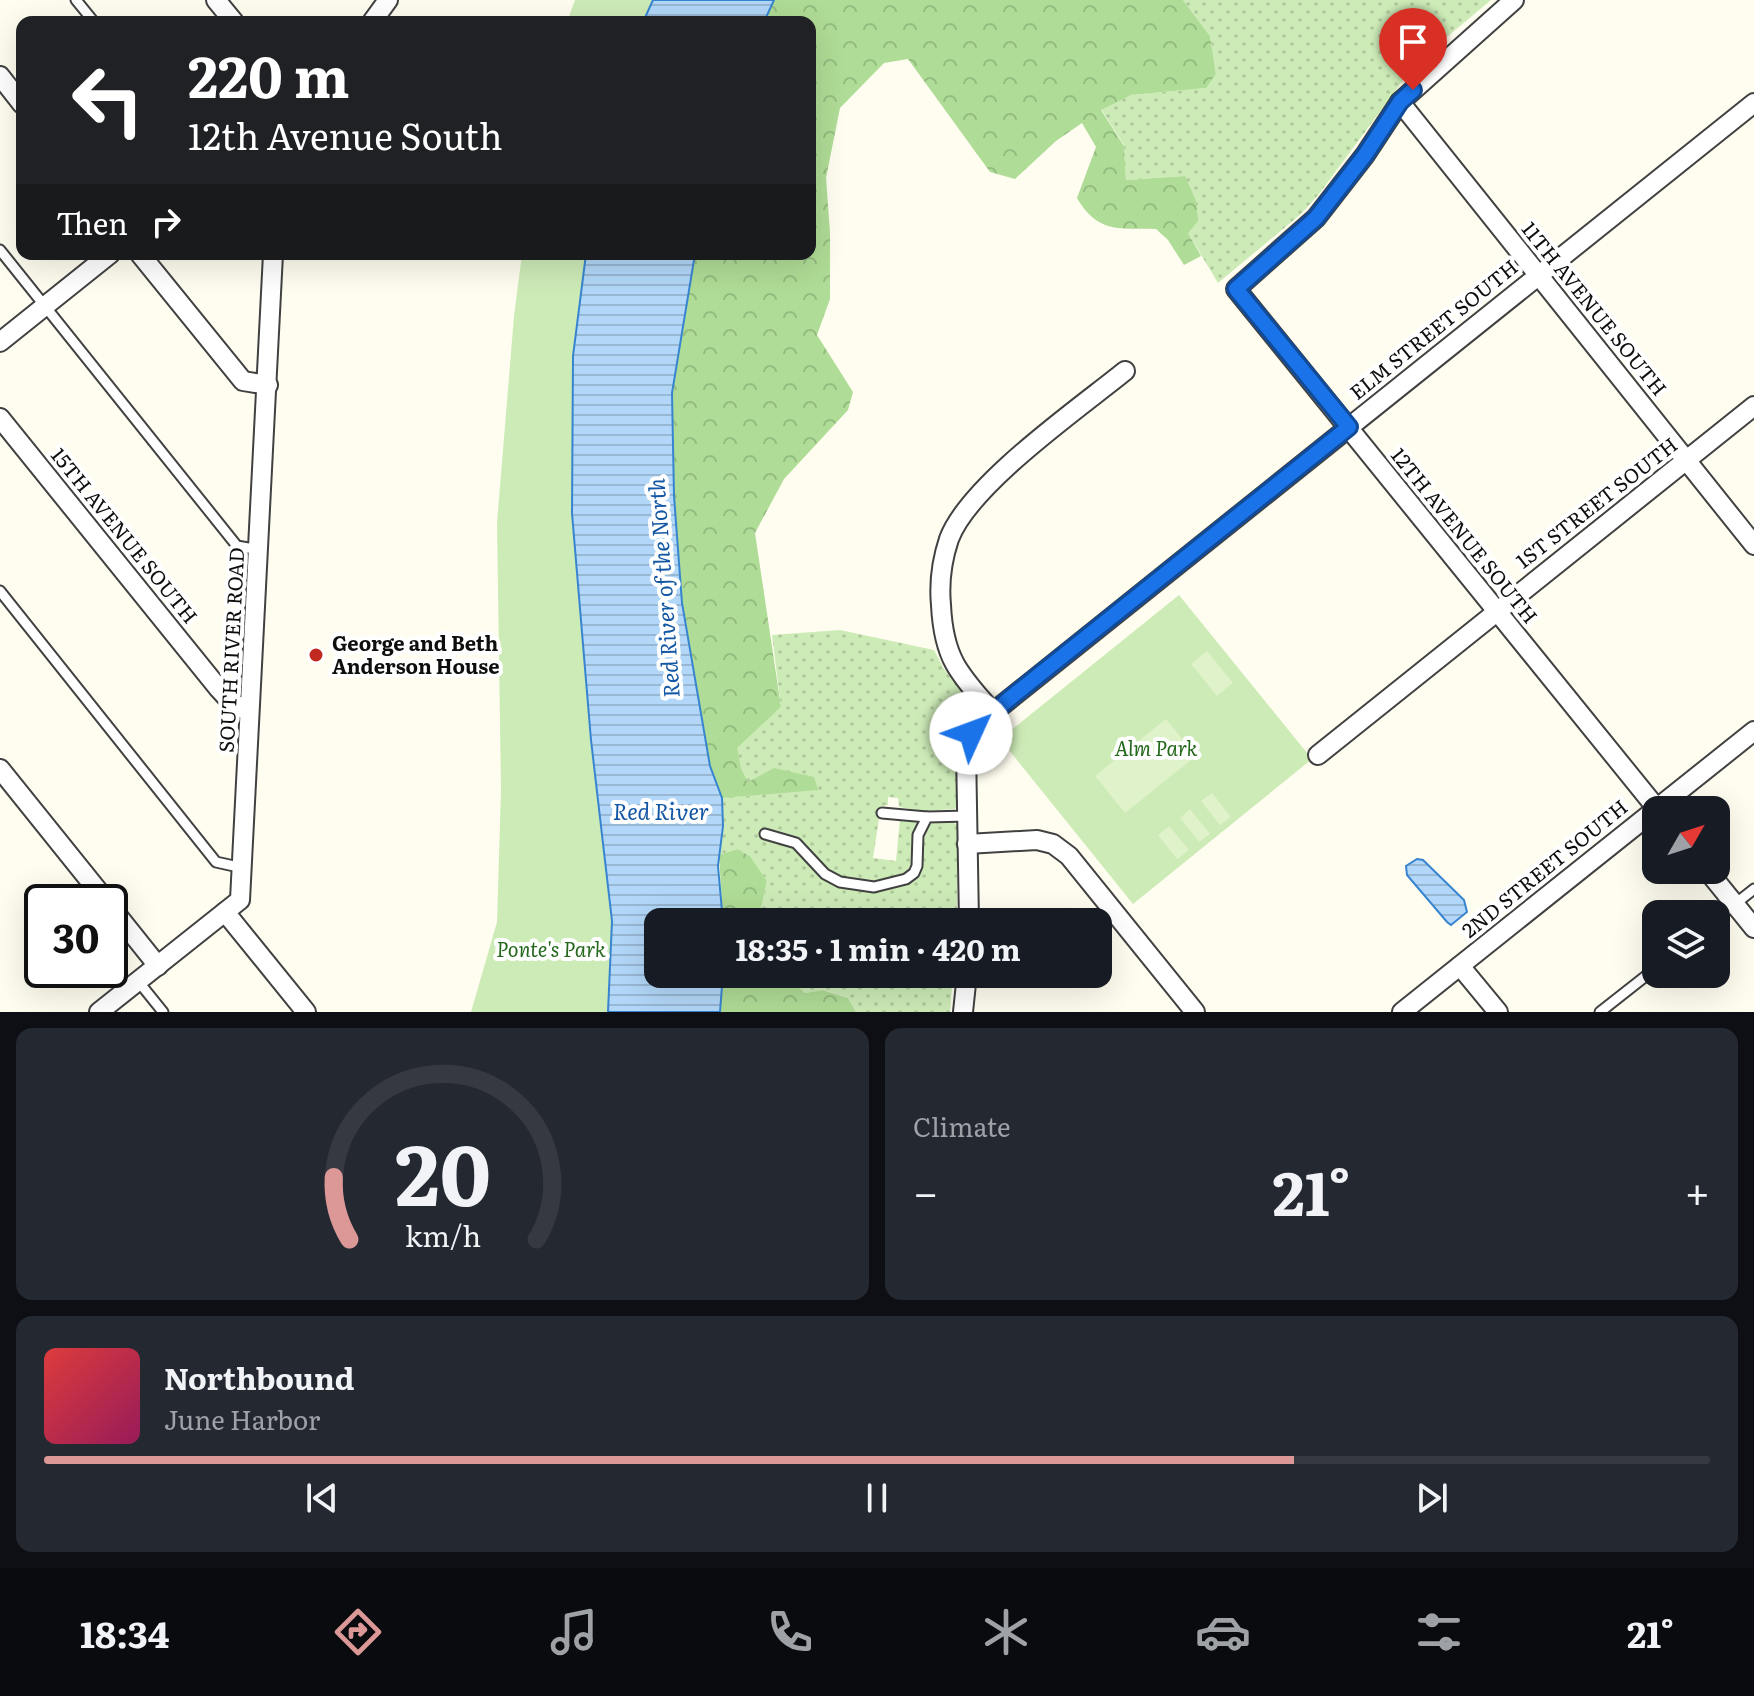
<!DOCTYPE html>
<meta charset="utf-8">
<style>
:root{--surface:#171b24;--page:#242831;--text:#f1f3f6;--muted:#9ea1a6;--line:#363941;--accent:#dc9896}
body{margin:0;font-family:Literata,serif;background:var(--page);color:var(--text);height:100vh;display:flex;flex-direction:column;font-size:30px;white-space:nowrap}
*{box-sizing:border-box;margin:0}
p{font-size:26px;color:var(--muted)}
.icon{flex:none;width:44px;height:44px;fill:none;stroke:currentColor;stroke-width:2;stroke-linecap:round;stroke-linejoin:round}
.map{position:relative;height:1012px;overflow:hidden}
.panel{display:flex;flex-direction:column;gap:16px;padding:16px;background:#0d0f14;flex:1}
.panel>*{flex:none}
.banner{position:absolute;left:16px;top:16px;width:800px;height:244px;border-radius:16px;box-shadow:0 8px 32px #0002;background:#202124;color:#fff;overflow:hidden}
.needle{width:52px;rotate:51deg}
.tools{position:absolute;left:1642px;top:796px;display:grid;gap:16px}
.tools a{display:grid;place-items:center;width:88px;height:88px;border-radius:16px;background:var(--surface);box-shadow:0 8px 32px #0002;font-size:40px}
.speed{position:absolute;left:24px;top:884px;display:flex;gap:16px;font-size:40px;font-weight:700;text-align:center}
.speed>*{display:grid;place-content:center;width:104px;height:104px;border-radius:50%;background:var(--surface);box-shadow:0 8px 32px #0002;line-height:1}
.speed .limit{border:4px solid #111;border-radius:12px;background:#fff;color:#111}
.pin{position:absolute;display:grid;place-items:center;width:68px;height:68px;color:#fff;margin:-82px -34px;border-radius:50% 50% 50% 0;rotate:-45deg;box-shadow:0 0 8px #0007}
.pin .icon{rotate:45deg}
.me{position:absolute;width:88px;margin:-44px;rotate:47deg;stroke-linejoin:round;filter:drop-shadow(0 0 6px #0008)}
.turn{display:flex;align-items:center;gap:28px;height:168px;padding:0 40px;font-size:36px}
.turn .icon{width:104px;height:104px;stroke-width:2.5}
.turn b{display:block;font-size:56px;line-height:68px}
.then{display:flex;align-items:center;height:76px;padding:0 40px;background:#0003;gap:16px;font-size:30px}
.big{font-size:60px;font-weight:700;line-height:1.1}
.panel .widget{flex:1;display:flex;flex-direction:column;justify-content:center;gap:12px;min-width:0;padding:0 28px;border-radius:16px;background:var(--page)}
.panel .dial{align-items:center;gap:0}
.dial svg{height:208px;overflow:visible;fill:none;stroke:var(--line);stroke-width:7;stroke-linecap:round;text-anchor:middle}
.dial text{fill:var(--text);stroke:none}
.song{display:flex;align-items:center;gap:24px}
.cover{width:96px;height:96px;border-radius:12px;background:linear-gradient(135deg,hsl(0 70% 55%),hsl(330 70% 35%))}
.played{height:8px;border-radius:4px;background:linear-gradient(90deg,var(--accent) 75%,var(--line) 75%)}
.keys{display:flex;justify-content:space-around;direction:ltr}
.heat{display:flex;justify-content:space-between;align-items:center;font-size:44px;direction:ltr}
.panel .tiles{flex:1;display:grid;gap:16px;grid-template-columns:1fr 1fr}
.widget:last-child{grid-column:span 2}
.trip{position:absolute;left:644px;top:908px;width:468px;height:80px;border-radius:16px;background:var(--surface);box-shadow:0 8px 32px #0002;font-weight:700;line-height:80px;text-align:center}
.tabs{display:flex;height:128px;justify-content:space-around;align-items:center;background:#090b0e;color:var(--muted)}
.tabs .icon{width:56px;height:56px}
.tabs .on{color:var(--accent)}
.tabs b{font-size:36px;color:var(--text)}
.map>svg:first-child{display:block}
.grass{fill:url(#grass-dots)}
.forest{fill:url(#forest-crowns)}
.park{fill:#cdebb7}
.pitch{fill:#e0f2c9}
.water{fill:url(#water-rules);stroke:#3785d1;stroke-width:2}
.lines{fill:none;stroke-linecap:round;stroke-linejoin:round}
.service-casing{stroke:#414141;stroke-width:13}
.minor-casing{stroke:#414141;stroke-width:22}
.service{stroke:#fff;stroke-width:9}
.minor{stroke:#fff;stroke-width:18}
.route-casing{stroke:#114b97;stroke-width:20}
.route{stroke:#1a73e8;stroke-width:14}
.poi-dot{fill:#c22921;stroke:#fff;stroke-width:3}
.labels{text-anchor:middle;stroke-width:8;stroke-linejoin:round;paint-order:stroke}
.street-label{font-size:20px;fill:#0e0e0e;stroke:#fff}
.poi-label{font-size:20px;font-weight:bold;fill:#0e0e0e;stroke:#fff;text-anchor:start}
.park-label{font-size:20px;font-style:italic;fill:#24681c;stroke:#fff}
.water-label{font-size:22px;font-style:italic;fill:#1357a4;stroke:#fff}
</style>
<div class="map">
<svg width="1754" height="1012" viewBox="0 0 1754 1012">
<defs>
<pattern id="grass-dots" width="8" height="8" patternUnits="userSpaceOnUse" patternTransform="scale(2)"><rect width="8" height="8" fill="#cdebb7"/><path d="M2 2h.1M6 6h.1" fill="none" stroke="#afc89c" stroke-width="1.8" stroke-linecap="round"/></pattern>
<pattern id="forest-crowns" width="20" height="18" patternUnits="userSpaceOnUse" patternTransform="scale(2)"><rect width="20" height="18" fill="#afdc96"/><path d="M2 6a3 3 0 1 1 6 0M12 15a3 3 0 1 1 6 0" fill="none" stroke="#95bc80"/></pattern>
<pattern id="water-rules" width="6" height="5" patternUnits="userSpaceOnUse" patternTransform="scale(2)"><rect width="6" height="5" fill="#b2d7f8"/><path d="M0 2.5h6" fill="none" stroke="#98b7d3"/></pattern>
</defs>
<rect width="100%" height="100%" fill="#fffdef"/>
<g class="grass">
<path d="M 1183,0 L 1491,0 L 1416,63 L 1319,194 L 1301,214 L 1218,283 L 1188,233 L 1185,176 L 1126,180 L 1124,145 L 1101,109 L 1131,95 L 1205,88 L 1216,74 L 1210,36 Z"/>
<path d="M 840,630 L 934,650 L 944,669 L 972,704 L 969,716 L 955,743 L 958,805 L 955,809 L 924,811 L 899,807 L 898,798 L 888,797 L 888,805 L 881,806 L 873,858 L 896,861 L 900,819 L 919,821 C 909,839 919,861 903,877 L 906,886 C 933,867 915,847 931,823 L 953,822 L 957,825 L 957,922 L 762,922 L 760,913 L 767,881 L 750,856 L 737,849 L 719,855 L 723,826 L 722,798 L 818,789 L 748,782 L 741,768 L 736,748 L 781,707 L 772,635 Z"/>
<path d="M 785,974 L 953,974 L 950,1012 L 856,1012 L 848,998 L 824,990 L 805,993 Z"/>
</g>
<g class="forest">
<path d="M 774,0 L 1183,0 L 1210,36 L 1216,74 L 1206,88 L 1131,95 L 1101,110 L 1124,146 L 1126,180 L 1185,176 L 1196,201 L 1198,221 L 1188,233 L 1201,256 L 1184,265 L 1168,240 L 1156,229 C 1119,228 1098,234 1077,198 L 1096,147 L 1082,123 L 1056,141 L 1015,179 L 990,172 L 908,59 L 884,63 L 840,108 L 826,178 L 830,232 L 830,299 L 817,335 L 853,392 L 848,410 L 784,479 L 755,533 L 781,707 L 737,748 L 741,768 L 748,782 L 774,768 L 814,777 L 818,790 L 722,798 L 710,766 L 682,603 L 674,496 L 672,393 L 695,254 L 810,254 L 810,22 L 764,22 Z"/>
<path d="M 737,849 L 750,856 L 767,881 L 760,913 L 762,922 L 723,922 L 719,855 Z"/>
<path d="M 723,974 L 785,974 L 805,993 L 823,990 L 848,998 L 856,1012 L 720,1012 Z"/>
</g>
<g class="park">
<path d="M 575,0 L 653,0 L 643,22 L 567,22 Z"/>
<path d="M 522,254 L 586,254 L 573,356 L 572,513 L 591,740 L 612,921 L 608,1012 L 471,1012 L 497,922 L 501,790 L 497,523 L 514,316 Z"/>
<path d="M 1179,595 L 1312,759 L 1133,904 L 1000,739 Z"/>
</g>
<g class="pitch">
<path d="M 1207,651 L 1233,683 L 1217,696 L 1191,664 Z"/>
<path d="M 1166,719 L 1196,756 L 1125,813 L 1095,776 Z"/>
<path d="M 1212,793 L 1231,817 L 1220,825 L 1201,801 Z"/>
<path d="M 1190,809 L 1210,834 L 1199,842 L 1180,818 Z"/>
<path d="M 1169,826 L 1189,850 L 1177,859 L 1158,835 Z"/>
</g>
<g class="water">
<path d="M 653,0 L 774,0 L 764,22 L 643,22 Z"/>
<path d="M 586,254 L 695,254 L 672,393 L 674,496 L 682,603 L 710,766 L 722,798 L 723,826 L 718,866 L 723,922 L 658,922 L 658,974 L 723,974 L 720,1012 L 608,1012 L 612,921 L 591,740 L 572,513 L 573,356 Z"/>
<path d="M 1417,859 L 1423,860 L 1464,900 L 1467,912 L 1451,925 L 1447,922 L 1407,875 L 1406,866 Z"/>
</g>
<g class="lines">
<g class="service-casing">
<g id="service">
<path d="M 76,0 L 94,22"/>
<path d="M 0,250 L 237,546 L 260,550"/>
<path d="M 0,591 L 216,862 L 243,868"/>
<path d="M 882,813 L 927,817"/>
<path d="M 765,834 L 796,843 L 825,874 L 840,882 L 874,887 L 906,879 L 914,873 L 917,866 L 918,835 L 927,817 L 968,816"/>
<path d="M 1716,919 L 1754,889"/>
<path d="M 138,981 L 163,1012"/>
<path d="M 1600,1012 L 1656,968"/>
</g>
</g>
<g class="minor-casing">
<g id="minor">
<path d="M 216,0 L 234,22"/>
<path d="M 1514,0 L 1400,102 L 1365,155 L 1316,218 L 1236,289 L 1658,810"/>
<path d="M 372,22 L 388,0"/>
<path d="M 0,76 L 22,104"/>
<path d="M 1400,102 L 1754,545"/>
<path d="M 140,254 L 243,381 L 268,385"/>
<path d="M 0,342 L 110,254"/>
<path d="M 0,418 L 219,689 L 230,701 L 249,712"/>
<path d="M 993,713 C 980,697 965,682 955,664 C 945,646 942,626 941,605 C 939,584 942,560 949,539 C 969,485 1078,409 1125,371"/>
<path d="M 1318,755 L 1754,406"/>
<path d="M 0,769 L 107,902"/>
<path d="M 967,844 L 1037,840 L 1053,844 L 1069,856 L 1195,1012"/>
<path d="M 1707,870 L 1754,928"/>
<path d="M 110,906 L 158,966"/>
<path d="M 225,912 L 306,1012"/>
<path d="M 969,922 L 966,749 L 971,733 L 981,722 L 1754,103"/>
<path d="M 1460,966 L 1498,1012"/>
<path d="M 99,1012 L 240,900 L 273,254"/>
<path d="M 963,1012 L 967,974"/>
<path d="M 1402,1012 L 1754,731"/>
</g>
</g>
<use href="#service" class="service"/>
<use href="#minor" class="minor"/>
</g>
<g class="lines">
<g class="route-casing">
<path id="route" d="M 971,733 L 1009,699 L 1349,427 L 1236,289 L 1316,218 L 1365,155 L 1400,102 L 1413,90"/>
</g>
<use href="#route" class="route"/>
</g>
<circle class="poi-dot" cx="316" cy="655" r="8"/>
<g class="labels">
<g class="street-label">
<text transform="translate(1594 309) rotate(51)" y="7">11TH AVENUE SOUTH</text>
<text transform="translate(1434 330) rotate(-39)" y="7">ELM STREET SOUTH</text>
<text transform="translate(1597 503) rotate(-38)" y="7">1ST STREET SOUTH</text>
<text transform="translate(124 536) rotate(51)" y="7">15TH AVENUE SOUTH</text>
<text transform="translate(1464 536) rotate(51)" y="7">12TH AVENUE SOUTH</text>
<text transform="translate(232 650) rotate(-87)" y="7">SOUTH RIVER ROAD</text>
<text transform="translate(1545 869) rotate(-39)" y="7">2ND STREET SOUTH</text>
</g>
<g class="poi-label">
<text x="332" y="651">George and Beth<tspan x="332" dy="23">Anderson House</tspan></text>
</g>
<g class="park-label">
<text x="1156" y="756">Alm Park</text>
<text x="551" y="957">Ponte's Park</text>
</g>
<g class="water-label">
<text transform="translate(664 588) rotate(-94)" y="8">Red River of the North</text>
<text x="661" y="820">Red River</text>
</g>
</g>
</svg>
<div class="tools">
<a><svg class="needle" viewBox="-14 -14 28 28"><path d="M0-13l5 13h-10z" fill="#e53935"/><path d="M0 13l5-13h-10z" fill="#9ea1a6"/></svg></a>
<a><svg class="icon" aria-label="layers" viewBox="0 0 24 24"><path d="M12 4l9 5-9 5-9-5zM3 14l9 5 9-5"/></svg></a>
</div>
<div class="speed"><div class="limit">30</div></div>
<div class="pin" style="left:1413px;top:90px;background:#d93025"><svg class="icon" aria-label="arrive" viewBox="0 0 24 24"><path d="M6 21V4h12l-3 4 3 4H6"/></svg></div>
<svg class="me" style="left:971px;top:733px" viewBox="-20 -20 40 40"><circle r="19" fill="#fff"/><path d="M0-13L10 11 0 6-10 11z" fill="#1a73e8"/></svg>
<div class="trip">18:35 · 1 min · 420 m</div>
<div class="banner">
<div class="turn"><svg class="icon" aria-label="left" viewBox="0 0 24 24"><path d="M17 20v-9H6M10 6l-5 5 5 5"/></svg><div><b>220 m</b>12th Avenue South</div></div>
<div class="then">Then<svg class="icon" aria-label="right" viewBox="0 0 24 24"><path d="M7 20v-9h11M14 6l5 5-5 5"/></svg></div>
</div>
</div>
<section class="panel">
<div class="tiles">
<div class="widget dial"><svg viewBox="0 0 100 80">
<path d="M14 69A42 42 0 1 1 86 69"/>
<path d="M14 69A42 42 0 0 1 8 45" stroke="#dc9896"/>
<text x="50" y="56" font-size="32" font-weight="700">20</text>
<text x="50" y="72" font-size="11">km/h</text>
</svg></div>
<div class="widget"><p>Climate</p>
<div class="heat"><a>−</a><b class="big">21°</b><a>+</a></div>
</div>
<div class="widget">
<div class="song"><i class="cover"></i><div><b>Northbound</b><p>June Harbor</p></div></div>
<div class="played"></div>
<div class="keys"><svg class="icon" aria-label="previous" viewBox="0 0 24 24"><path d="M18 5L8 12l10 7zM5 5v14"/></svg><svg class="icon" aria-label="pause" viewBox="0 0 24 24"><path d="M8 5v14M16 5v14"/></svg><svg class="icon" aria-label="next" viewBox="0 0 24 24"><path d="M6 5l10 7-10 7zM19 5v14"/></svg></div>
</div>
</div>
</section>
<nav class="tabs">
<b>18:34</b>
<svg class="icon on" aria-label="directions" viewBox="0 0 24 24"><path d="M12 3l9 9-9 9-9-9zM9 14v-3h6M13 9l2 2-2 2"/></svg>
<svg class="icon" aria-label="music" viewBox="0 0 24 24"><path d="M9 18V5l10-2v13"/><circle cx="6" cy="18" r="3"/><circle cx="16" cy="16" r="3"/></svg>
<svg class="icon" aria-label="phone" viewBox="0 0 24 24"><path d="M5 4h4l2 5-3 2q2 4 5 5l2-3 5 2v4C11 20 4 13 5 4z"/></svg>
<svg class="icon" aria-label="climate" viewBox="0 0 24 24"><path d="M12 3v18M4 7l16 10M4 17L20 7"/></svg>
<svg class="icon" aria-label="car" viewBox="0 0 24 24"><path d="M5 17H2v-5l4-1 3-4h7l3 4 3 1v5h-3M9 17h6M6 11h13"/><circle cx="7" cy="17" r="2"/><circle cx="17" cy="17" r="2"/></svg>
<svg class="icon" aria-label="filters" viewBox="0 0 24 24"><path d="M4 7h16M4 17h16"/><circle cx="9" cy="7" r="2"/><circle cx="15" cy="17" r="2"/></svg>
<b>21°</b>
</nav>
